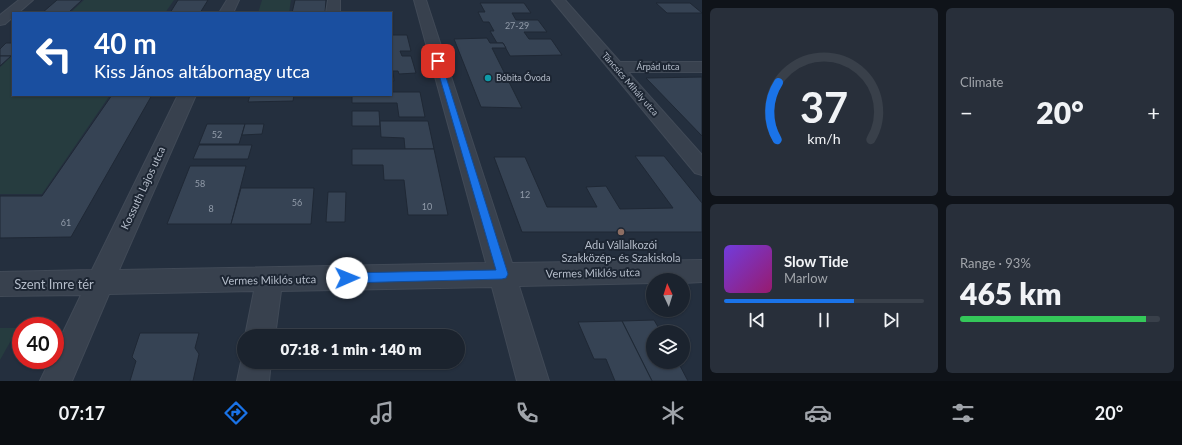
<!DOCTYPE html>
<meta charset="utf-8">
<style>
:root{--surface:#1b232e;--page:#282f3a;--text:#f1f3f6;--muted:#a0a4aa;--line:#39404a;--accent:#1a73e8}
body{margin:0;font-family:Lato,sans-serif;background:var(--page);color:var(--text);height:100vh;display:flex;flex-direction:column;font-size:15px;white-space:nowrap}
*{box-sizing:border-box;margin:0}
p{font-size:13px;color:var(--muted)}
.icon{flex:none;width:22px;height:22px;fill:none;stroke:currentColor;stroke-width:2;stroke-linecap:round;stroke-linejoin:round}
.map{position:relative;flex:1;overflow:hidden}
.drawer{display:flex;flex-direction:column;gap:8px;padding:8px;background:#0f1319;width:480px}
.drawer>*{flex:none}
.guide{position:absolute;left:12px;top:12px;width:380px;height:84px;border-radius:0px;box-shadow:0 1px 3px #0004,0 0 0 1px var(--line);background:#1a4fa0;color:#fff;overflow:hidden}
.needle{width:26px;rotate:356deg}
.controls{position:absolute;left:646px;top:273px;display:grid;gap:8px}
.controls a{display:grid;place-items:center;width:44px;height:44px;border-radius:50%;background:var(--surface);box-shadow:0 1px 3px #0004,0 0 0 1px var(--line);font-size:20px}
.speed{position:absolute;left:12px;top:317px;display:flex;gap:8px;font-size:20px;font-weight:700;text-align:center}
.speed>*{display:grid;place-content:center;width:52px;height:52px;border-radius:50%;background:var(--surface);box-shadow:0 1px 3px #0004,0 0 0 1px var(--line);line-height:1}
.speed .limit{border:6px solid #d22;background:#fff;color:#111}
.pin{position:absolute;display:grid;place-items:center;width:34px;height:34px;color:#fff;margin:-17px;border-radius:8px;box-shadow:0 2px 6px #0006}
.me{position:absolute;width:44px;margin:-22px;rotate:89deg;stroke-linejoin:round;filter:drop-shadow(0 0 3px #0008)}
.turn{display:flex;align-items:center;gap:14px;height:84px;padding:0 16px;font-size:18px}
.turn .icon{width:52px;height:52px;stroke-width:2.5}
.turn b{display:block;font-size:28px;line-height:34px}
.big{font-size:30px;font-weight:800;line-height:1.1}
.drawer .widget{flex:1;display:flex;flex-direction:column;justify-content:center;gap:6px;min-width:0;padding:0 14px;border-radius:6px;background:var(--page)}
.drawer .dial{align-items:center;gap:0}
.dial svg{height:104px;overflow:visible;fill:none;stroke:var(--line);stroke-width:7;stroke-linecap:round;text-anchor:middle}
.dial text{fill:var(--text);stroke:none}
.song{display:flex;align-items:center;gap:12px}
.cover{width:48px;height:48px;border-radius:6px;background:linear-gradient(135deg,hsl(260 70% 55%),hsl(320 70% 35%))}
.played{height:4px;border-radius:2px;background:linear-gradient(90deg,var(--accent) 65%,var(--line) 65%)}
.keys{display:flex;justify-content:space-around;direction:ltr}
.heat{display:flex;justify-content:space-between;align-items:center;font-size:22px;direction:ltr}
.charge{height:6px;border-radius:3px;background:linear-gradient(90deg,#34c759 93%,var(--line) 0)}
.drawer .tiles{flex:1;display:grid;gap:8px;grid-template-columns:repeat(2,1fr)}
.trip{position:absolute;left:237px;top:329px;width:228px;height:40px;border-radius:20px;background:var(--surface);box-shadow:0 1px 3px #0004,0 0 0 1px var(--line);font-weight:800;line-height:40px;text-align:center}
.menu{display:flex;height:64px;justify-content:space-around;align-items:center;background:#0b0e12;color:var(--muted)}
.menu .icon{width:28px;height:28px}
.menu .selected{color:var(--accent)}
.menu b{font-size:18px;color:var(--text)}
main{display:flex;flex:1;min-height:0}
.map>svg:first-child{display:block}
.green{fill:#263c3f}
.building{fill:#364354;stroke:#1f2835}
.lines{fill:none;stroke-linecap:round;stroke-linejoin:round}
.minor-casing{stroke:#414a57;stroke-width:2}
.minor{fill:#38414e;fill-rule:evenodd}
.route{fill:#1a73e8;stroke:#114b97}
.culture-dot{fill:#0f9aa8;stroke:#1d2633;stroke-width:1.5}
.education-dot{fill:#8d6e63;stroke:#1d2633;stroke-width:1.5}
.labels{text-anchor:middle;stroke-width:4;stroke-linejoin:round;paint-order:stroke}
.number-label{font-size:9px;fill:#929caa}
.far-street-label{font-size:9px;fill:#b4bcc9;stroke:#1d2633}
.far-poi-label{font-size:9px;fill:#b4bcc9;stroke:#1d2633;text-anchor:start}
.street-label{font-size:11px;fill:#b4bcc9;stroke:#1d2633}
.poi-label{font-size:11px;fill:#b4bcc9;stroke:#1d2633}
.near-street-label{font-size:13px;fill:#b4bcc9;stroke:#1d2633}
</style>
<main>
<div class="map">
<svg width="702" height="381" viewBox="0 0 702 381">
<rect width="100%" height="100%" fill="#242f3e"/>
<g class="green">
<path d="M 84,0 L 174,0 L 165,13 L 70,13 Z"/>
<path d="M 262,0 L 291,0 L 289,13 L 258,13 Z"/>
<path d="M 13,55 L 13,95 L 110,95 L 42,194 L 0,194 L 0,67 Z"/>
<path d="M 0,328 L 18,328 L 0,360 Z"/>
</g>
<g class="building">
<path d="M 57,0 L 82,0 L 68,13 L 42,13 Z"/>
<path d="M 178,0 L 208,0 L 200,13 L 170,13 Z"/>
<path d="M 295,0 L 326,0 L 325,13 L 292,13 Z"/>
<path d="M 480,3 L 524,3 L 531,13 L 512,13 L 516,20 L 538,20 L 547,32 L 524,32 L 529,39 L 551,39 L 562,55 L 510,56 L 503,43 L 497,43 L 490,31 L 494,31 L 489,22 L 483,22 L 478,12 L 485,12 Z"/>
<path d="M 656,3 L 690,3 L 702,13 L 667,13 Z"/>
<path d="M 391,35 L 407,35 L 411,51 L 400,51 L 402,56 L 411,56 L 416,73 L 399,74 L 398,71 L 393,71 L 394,81 L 391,81 Z"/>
<path d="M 487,38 L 490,43 L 503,43 L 506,48 L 492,48 L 522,108 L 481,107 L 454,39 Z"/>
<path d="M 6,43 L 13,43 L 13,54 L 11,56 L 0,56 L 0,49 Z"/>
<path d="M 0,56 L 11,56 L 0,66 Z"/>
<path d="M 702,77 L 702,136 L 646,78 Z"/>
<path d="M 391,92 L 420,92 L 425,117 L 399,117 L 397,103 L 352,103 L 352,95 L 391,95 Z"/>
<path d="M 112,95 L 152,95 L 71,237 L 0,238 L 0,196 L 42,196 Z"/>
<path d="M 250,95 L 294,95 L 293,101 L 248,102 Z"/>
<path d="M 352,111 L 379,111 L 380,126 L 352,126 Z"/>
<path d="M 380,121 L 428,121 L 434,149 L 405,149 L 404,138 L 381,137 Z"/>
<path d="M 207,124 L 245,124 L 239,144 L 199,144 Z"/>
<path d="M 245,124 L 264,124 L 262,134 L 242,135 Z"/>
<path d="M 199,145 L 252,145 L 248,159 L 193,159 Z"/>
<path d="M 352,149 L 434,149 L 448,215 L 408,215 L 404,180 L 384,180 L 383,165 L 352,165 Z"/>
<path d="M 635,156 L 664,156 L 702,203 L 702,232 L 522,232 L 494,157 L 525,157 L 547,207 L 597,207 L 586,187 L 606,186 L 620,209 L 673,208 Z"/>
<path d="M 190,166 L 246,166 L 231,224 L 167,224 Z"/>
<path d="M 241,188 L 314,188 L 311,224 L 231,224 Z"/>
<path d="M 328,192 L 346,192 L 345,222 L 326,222 Z"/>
<path d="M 654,320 L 661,332 L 653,332 L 653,362 L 678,362 L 688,381 L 652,381 L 622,321 Z"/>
<path d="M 622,321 L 652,381 L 615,381 L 606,359 L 594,359 L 578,322 Z"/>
<path d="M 140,333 L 199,333 L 195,348 L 199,354 L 193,381 L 130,381 L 136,361 L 132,357 Z"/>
</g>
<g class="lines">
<g class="minor-casing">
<g id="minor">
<path d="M 19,0 L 33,0 L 18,13 L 13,13 L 13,17 L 5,24 L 0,25 L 0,15 Z"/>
<path d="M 227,0 L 239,0 L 233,13 L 219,13 Z"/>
<path d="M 328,0 L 340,0 L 340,13 L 326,13 Z"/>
<path d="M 414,0 L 426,0 L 512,263 L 702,260 L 702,282 L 683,283 L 683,280 L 653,280 L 653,283 L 519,286 L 549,381 L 517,381 L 492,287 L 281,291 L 275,336 L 245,336 L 254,291 L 109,294 L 72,381 L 40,381 L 50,360 L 55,360 L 55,349 L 81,295 L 0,296 L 0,272 L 92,270 L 178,95 L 196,95 L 119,270 L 486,263 Z"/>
<path d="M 552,0 L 565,0 L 620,62 L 702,62 L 702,72 L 628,72 L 702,155 L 702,175 L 695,173 Z"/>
<path d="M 244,354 L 244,362 L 271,362 L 269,381 L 237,381 L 241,362 Z"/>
</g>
</g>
<use href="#minor" class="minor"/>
</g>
<path class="route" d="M 436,60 L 441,61 L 508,274 L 506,278 L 502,279 L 347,283 L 343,281 L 341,278 L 343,274 L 347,273 L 496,270 L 435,61 Z"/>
<circle class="culture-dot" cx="488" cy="78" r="4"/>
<circle class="education-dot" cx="621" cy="232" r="4"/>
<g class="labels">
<g class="number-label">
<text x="517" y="29">27-29</text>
<text x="217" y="138">52</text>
<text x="200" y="187">58</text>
<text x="525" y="198">12</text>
<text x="297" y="206">56</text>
<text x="427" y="210">10</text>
<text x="211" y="212">8</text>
<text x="66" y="226">61</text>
</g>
<g class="far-street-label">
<text x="658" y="70">Árpád utca</text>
<text transform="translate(630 84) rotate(49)" y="3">Táncsics Mihály utca</text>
</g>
<g class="far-poi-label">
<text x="496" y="81">Bóbita Óvoda</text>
</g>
<g class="street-label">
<text transform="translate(143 188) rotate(-65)" y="4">Kossuth Lajos utca</text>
<text transform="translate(593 273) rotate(-1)" y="4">Vermes Miklós utca</text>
<text transform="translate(269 280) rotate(-1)" y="4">Vermes Miklós utca</text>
</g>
<g class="poi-label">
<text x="621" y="249">Adu Vállalkozói<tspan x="621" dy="13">Szakközép- és Szakiskola</tspan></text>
</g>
<g class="near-street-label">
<text x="54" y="289">Szent Imre tér</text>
</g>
</g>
</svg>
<div class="controls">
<a><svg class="needle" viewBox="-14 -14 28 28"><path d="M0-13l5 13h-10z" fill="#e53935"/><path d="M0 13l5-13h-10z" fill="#a0a4aa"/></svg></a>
<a><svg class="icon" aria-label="layers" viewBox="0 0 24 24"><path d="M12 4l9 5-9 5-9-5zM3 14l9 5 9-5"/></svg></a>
</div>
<div class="speed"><div class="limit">40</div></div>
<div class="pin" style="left:438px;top:61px;background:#d93025"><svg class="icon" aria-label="arrive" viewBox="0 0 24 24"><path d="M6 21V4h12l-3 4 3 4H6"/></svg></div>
<svg class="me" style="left:347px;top:278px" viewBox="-20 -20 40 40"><circle r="19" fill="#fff"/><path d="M0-13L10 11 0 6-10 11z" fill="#1a73e8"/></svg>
<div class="trip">07:18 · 1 min · 140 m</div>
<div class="guide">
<div class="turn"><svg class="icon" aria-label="left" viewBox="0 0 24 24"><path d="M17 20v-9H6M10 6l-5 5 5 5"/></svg><div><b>40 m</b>Kiss János altábornagy utca</div></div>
</div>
</div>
<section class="drawer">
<div class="tiles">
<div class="widget dial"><svg viewBox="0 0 100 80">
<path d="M14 69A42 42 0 1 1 86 69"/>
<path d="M14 69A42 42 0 0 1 15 25" stroke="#1a73e8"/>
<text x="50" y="56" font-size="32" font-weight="700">37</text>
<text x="50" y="72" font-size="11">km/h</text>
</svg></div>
<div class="widget"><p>Climate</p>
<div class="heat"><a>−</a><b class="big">20°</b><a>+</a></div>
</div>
<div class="widget">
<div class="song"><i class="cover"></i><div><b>Slow Tide</b><p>Marlow</p></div></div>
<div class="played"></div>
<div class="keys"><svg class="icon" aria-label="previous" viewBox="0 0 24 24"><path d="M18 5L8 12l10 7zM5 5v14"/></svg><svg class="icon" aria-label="pause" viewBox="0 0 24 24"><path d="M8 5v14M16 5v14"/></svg><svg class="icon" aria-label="next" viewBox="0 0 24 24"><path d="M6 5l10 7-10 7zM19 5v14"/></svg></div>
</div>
<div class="widget"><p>Range · 93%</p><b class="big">465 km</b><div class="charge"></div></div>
</div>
</section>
</main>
<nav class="menu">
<b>07:17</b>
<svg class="icon selected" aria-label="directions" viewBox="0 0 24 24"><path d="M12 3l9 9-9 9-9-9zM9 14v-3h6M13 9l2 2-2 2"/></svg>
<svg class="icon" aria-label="music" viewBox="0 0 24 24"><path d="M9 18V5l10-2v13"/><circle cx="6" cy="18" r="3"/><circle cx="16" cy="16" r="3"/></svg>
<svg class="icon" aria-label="phone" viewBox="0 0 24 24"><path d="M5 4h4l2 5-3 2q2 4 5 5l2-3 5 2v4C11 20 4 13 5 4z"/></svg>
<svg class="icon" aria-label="climate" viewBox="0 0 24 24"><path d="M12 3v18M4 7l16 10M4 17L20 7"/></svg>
<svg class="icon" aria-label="car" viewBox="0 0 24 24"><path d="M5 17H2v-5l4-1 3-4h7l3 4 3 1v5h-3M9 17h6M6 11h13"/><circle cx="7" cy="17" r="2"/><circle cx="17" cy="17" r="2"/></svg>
<svg class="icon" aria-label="filters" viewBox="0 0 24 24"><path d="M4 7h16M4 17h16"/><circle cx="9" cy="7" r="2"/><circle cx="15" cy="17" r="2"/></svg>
<b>20°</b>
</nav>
